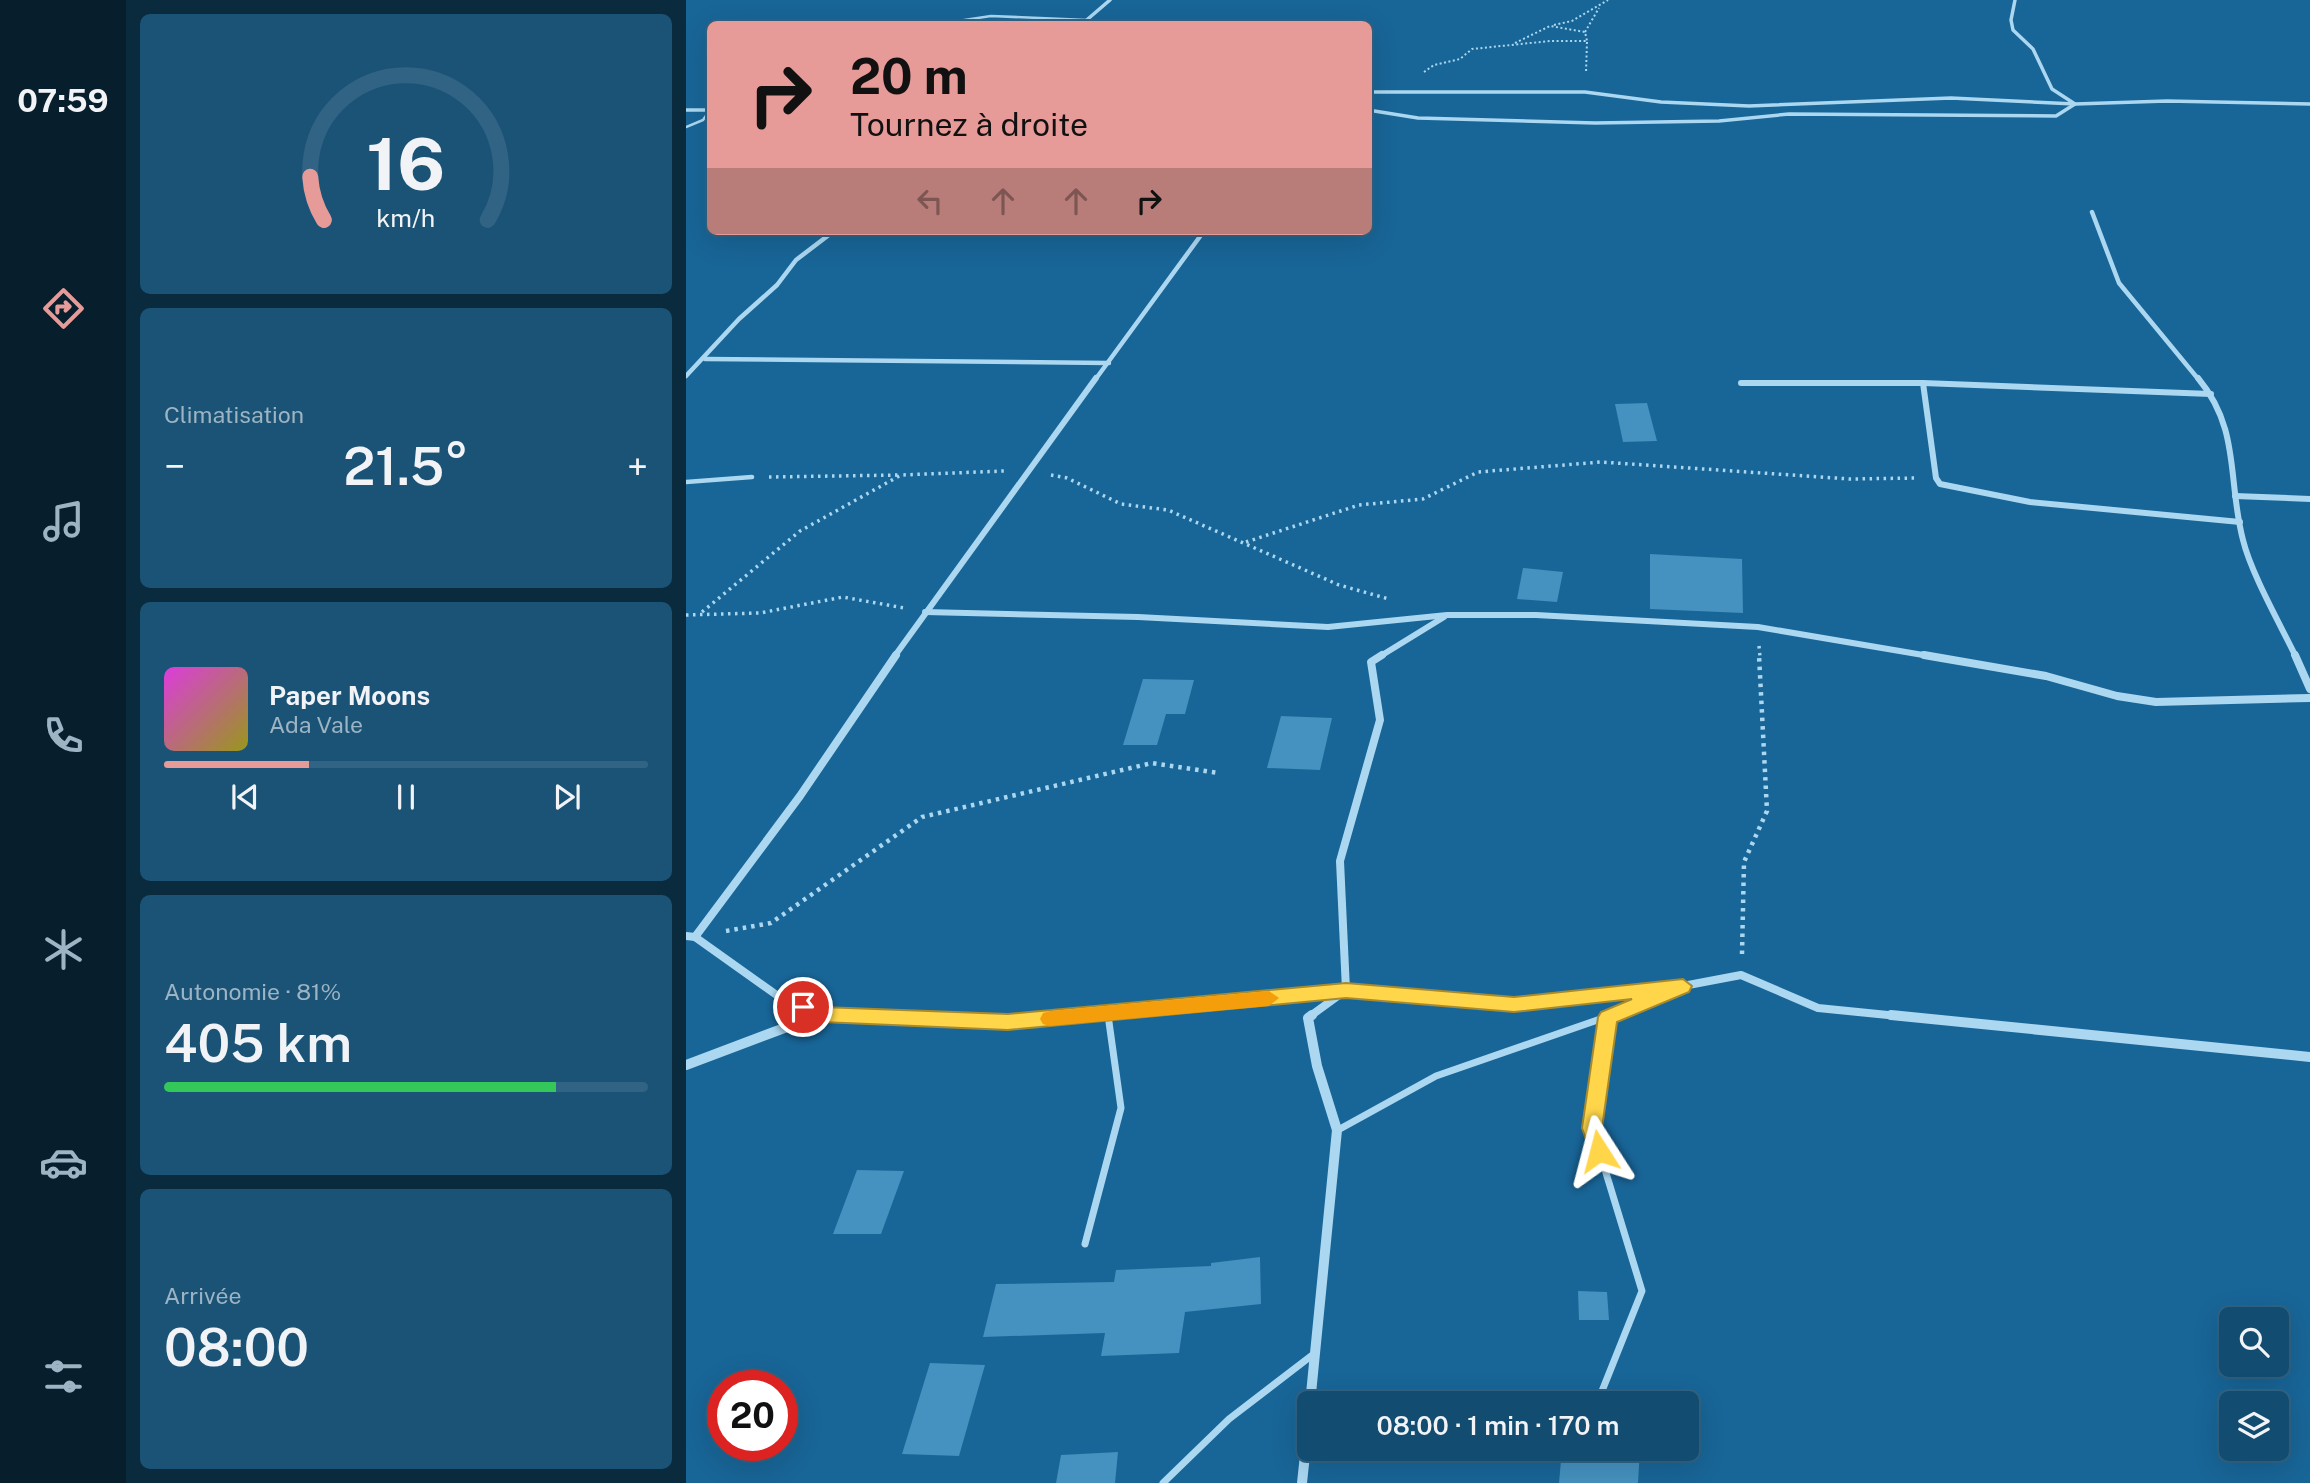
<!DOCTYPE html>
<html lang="fr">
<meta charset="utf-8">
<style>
:root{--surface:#124c71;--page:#1b5376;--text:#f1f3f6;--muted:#9cb4c3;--line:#316384;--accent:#e69b98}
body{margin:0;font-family:"Public Sans",sans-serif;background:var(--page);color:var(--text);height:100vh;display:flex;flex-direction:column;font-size:26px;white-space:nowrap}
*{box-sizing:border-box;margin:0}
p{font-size:23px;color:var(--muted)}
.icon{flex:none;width:38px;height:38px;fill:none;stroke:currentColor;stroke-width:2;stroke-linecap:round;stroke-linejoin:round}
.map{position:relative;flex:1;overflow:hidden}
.drawer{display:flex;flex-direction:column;gap:14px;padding:14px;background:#0a2a3e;width:560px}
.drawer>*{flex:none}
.guide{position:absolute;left:21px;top:21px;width:665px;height:214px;border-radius:10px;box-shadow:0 7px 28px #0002,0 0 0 2px var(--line);background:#e69b98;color:#111;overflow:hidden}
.fabs{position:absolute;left:1533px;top:1307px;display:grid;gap:14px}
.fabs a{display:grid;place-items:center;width:70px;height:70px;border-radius:10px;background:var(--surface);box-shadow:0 7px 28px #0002,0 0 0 2px var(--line);font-size:35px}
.speed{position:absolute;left:21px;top:1370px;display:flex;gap:14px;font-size:35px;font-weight:700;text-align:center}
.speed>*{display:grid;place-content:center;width:91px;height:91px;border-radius:50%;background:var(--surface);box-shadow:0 7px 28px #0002,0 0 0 2px var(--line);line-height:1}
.speed .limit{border:10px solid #d22;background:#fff;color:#111}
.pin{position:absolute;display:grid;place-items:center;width:60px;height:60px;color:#fff;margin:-30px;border:4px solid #fff;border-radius:50%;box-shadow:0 2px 7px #0007}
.me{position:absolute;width:77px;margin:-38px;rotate:351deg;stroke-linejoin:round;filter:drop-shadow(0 0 5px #0008)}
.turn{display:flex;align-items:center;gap:24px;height:147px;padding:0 28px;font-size:32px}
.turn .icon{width:91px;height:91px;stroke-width:2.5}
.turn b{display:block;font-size:49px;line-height:60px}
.lanes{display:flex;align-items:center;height:66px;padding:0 28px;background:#0003;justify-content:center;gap:35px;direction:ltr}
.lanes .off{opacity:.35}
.big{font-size:52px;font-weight:600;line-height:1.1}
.drawer .widget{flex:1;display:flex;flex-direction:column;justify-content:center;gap:10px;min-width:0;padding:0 24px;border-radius:10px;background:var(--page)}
.drawer .dial{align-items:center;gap:0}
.dial svg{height:182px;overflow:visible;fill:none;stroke:var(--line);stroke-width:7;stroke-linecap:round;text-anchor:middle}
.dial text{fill:var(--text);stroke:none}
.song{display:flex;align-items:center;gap:21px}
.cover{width:84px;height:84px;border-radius:10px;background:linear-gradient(135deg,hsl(300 70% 55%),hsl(60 70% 35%))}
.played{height:7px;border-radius:4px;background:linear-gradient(90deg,var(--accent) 30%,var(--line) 30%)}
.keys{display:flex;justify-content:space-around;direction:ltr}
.heat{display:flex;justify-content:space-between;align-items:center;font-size:38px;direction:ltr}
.charge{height:10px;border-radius:5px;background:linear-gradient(90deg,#34c759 81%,var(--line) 0)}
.trip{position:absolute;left:611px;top:1391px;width:402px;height:70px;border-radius:10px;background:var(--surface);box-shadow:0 7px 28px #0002,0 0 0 2px var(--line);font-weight:600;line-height:70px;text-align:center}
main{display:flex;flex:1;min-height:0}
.tab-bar{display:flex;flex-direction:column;width:126px;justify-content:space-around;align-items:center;background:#071e2d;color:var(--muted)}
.tab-bar .icon{width:49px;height:49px}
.tab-bar .active{color:var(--accent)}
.tab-bar b{font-size:32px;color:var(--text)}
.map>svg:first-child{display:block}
.building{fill:#4591bf}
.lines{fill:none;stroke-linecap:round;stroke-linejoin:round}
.path-far2{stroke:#abd7f1;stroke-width:2;stroke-dasharray:2 2.5;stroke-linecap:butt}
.path-far1{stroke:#abd7f1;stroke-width:3.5;stroke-dasharray:2.5 4.5;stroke-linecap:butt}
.path{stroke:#abd7f1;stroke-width:4.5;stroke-dasharray:3.5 5;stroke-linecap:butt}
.lane-far3{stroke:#abd7f1;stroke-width:2.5}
.lane-far2{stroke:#abd7f1;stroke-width:4.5}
.lane-far1{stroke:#abd7f1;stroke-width:5}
.lane{stroke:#abd7f1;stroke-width:7}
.street-far4{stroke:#abd7f1;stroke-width:3.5}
.street-far3{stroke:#abd7f1;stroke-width:4.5}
.street-far2{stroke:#abd7f1;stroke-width:6}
.street-far1{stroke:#abd7f1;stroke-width:8}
.street{stroke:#abd7f1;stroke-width:10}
.route{fill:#ffd54a;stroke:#a68a30;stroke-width:2}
.slow{fill:#f59e0b}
</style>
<main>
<nav class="tab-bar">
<b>07:59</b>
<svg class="icon active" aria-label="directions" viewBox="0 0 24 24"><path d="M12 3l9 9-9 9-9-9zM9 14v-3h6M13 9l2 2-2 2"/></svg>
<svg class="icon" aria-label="music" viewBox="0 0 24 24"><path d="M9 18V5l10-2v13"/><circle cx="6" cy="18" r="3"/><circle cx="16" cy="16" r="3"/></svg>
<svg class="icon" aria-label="phone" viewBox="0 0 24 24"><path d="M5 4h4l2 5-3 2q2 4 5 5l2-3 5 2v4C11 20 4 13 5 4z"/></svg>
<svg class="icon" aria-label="climate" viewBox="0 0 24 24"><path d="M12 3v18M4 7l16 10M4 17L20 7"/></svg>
<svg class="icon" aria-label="car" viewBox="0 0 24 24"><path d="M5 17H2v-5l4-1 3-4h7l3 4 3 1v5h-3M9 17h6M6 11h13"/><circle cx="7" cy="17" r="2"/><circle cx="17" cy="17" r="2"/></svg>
<svg class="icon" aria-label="filters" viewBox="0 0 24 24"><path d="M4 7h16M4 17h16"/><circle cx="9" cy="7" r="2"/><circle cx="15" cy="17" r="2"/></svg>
</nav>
<section class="drawer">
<div class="widget dial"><svg viewBox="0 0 100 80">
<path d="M14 69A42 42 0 1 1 86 69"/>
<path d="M14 69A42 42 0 0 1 8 50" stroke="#e69b98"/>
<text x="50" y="56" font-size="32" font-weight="700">16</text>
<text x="50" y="72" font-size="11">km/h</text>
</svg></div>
<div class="widget"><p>Climatisation</p>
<div class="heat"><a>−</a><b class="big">21.5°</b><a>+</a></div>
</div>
<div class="widget">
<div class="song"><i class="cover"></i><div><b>Paper Moons</b><p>Ada Vale</p></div></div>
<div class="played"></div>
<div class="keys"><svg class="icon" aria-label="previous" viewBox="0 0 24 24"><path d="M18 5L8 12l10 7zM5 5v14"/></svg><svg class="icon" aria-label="pause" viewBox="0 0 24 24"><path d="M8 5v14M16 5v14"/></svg><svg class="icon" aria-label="next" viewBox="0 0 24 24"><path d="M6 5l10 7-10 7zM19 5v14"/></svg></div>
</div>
<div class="widget"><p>Autonomie · 81%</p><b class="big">405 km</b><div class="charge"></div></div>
<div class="widget"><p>Arrivée</p><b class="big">08:00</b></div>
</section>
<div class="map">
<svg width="1624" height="1483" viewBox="0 0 1624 1483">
<rect width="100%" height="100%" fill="#186597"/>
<g class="building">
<path d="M 961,403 L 971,441 L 937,442 L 929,404 Z"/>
<path d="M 964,554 L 1056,559 L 1057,613 L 964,609 Z"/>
<path d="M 837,568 L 877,572 L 871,602 L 831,599 Z"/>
<path d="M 457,679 L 508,680 L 499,714 L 480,714 L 471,745 L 437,745 Z"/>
<path d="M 595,716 L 646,718 L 634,770 L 581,768 Z"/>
<path d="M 171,1170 L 218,1171 L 195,1234 L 147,1234 Z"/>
<path d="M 574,1257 L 575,1304 L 499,1312 L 493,1353 L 415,1356 L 419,1333 L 297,1337 L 310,1284 L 428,1282 L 430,1270 L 525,1266 L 525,1263 Z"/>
<path d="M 892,1291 L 921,1292 L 923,1320 L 893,1320 Z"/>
<path d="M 244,1363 L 299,1365 L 273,1456 L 216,1454 Z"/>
<path d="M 876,1449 L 954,1449 L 952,1483 L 873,1483 Z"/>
<path d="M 432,1452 L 429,1483 L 370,1483 L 375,1455 Z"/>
</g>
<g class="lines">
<g class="path-far2">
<path d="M 868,25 L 886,21 L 922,0"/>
<path d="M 899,32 L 913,8"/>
<path d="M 829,43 L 864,26 L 899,32 L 901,41"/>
<path d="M 738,72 L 748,65 L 774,59 L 786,49 L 864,41 L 901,41 L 900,73"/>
</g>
<g class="path-far1">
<path d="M 365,475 L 381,478 L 435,504 L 482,510 L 653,585 L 703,599"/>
<path d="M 83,477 L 214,475"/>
<path d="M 560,542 L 673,505 L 737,499 L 792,472 L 915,462 L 1164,479 L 1231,478"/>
<path d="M 16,612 L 114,531 L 215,475 L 318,471"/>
<path d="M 0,615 L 74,613 L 157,597 L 218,608"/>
<path d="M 1073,646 L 1074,657"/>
</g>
<g class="path">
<path d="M 40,931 L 85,923 L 236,817 L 466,763 L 533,773"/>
<path d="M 1056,954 L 1058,862 L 1081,811 L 1073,655"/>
</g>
<g class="lane-far3">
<path d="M 181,24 L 193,24"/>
<path d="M 252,24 L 305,16 L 401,20"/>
<path d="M 0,127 L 17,120 L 24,110"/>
</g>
<path class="lane-far2" d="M 0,482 L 66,477"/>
<g class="lane-far1">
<path d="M 422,1014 L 422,1017"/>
<path d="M 922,1017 L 991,989"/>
</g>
<g class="lane">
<path d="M 652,1130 L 750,1076 L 926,1015"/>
<path d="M 399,1244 L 435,1108 L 422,1015"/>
<path d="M 916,1391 L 956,1291 L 906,1127 L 922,1017"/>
<path d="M 477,1483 L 543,1419 L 629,1353"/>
</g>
<g class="street-far4">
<path d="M 396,24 L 424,0"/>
<path d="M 682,92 L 899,92 L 975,102 L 1063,106 L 1265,98 L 1389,104 L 1366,89 L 1347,49 L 1327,30 L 1325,20 L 1329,0"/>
<path d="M 0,110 L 24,110"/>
<path d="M 682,110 L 732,118 L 909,123 L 1033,121 L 1103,114 L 1370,116 L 1389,104 L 1481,101 L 1624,104"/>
</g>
<g class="street-far3">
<path d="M 1406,212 L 1433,283 L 1513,380"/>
<path d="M 19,359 L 423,363"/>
<path d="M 0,376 L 53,319 L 91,285 L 110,260 L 148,231"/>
<path d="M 409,380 L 518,231"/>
</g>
<g class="street-far2">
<path d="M 1512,378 C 1555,430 1541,479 1557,540 C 1565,573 1594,624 1610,657"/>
<path d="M 1055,383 L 1237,383 L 1525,394"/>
<path d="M 1237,383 L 1250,478 L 1254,484 L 1344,502 L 1554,522"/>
<path d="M 1549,496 L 1624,499"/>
<path d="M 239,612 L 452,617 L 642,627 L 761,615 L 850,615 L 1072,627 L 1249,657"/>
<path d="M 208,657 L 410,378"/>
<path d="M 693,657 L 758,617"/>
</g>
<g class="street-far1">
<path d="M 1238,655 L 1360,676 L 1431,696 L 1470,702 L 1624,698"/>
<path d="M 1609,655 L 1624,689"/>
<path d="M 0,936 L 9,937 L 99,1001 L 136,1014 L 205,1017"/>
<path d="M 9,937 L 114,796 L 210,655"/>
<path d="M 128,1017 L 136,1014"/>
<path d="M 375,1017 L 660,990 L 828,1005 L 997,986 L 1055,975 L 1132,1008 L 1222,1017"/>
<path d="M 623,1017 L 660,990 L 654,861 L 694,720 L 685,662 L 696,655"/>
</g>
<g class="street">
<path d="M 164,1015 L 322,1022 L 394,1015"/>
<path d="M 1205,1015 L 1624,1057"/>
<path d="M 0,1065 L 133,1015"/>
<path d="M 624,1404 L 651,1130 L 631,1066 L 622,1018 L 626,1015"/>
<path d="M 616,1483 L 623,1417"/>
</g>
</g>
<path class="route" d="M 997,979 L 1006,986 L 1003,992 L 931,1022 L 916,1128 L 924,1151 L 921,1157 L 913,1160 L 906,1157 L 896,1128 L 912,1017 L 915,1012 L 946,999 L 828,1012 L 660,998 L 322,1030 L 136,1022 L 110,1013 L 107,1007 L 110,1002 L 117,1000 L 136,1007 L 322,1014 L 660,983 L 828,997 Z"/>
<path class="slow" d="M 583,991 L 593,998 L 583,1006 L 364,1026 L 357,1024 L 354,1019 L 357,1013 L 364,1011 Z"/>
</svg>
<div class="fabs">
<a><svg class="icon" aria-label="search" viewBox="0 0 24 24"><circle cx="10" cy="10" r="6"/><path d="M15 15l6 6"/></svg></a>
<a><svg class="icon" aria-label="layers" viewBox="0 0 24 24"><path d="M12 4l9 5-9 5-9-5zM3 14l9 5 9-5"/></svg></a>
</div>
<div class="speed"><div class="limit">20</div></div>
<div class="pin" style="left:117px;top:1007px;background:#d93025"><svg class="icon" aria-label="arrive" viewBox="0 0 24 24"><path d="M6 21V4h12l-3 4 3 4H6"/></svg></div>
<svg class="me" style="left:913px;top:1151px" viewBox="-20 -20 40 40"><path d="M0-17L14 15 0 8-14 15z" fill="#ffd54a" stroke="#fff" stroke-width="4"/></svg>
<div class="trip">08:00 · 1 min · 170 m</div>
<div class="guide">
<div class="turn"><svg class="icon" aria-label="right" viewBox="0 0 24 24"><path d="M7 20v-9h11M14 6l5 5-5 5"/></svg><div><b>20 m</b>Tournez à droite</div></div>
<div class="lanes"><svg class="icon off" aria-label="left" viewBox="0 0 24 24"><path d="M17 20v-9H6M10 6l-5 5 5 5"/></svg><svg class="icon off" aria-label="ahead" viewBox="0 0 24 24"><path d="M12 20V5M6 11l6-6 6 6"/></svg><svg class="icon off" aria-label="ahead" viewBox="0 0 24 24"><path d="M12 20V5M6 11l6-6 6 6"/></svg><svg class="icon" aria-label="right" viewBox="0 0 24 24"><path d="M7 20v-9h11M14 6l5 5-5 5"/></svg></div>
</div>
</div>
</main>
